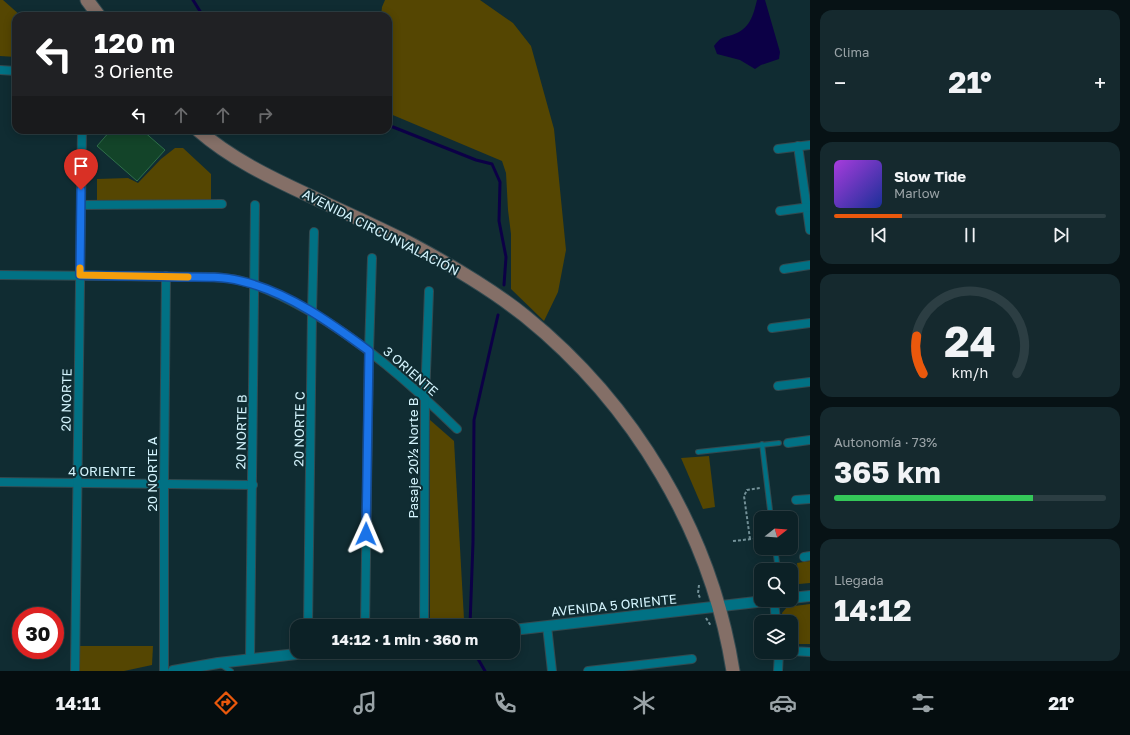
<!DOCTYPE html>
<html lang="es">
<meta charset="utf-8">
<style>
:root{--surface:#0c2126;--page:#15292e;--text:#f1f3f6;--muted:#9aa3a7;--line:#2c3e43;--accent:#ea580c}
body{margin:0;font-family:"Golos Text",sans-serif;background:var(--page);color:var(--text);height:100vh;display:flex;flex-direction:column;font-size:15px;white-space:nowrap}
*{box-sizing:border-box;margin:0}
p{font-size:13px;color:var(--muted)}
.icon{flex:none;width:22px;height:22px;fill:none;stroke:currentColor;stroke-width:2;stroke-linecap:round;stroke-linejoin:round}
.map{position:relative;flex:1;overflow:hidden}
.drawer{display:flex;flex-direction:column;gap:10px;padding:10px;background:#071215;width:320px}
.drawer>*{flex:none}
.guide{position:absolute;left:12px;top:12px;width:380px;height:122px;border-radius:12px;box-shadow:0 2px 10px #0003,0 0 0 1px var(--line);background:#202124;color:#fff;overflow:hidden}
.needle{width:26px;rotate:73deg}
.fabs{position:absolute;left:754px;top:511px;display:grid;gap:8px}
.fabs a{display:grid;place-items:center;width:44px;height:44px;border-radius:8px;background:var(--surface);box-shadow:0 2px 10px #0003,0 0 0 1px var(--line);font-size:20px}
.speed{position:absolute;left:12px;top:607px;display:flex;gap:8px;font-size:20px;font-weight:700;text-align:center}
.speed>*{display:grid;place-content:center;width:52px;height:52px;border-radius:50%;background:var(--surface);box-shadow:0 2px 10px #0003,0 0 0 1px var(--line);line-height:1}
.speed .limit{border:6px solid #d22;background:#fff;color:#111}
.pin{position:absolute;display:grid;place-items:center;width:34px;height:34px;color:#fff;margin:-41px -17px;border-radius:50% 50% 50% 0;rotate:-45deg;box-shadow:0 0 4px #0007}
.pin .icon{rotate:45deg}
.me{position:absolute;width:44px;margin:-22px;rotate:1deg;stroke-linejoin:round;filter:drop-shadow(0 0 3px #0008)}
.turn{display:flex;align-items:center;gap:14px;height:84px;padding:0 16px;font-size:18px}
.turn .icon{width:52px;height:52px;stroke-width:2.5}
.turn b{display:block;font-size:28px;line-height:34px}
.lanes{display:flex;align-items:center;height:38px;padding:0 16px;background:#0003;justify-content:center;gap:20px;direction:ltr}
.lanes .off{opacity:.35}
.big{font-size:30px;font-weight:700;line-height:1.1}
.drawer .tile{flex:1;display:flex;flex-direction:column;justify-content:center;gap:6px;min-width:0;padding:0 14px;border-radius:12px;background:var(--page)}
.drawer .dial{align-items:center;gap:0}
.dial svg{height:104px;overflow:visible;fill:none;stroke:var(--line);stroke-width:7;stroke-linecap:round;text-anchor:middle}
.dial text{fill:var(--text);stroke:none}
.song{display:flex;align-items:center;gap:12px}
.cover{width:48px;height:48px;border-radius:6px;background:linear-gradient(135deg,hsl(280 70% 55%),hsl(230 70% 35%))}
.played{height:4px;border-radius:2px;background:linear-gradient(90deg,var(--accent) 25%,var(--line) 25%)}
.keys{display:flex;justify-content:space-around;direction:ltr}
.heat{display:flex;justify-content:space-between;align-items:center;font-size:22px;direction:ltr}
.charge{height:6px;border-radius:3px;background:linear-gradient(90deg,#34c759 73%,var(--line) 0)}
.trip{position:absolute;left:290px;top:619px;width:230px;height:40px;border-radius:12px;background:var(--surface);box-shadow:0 2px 10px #0003,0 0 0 1px var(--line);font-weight:700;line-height:40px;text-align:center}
.tab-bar{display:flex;height:64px;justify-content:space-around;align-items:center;background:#050d0f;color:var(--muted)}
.tab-bar .icon{width:28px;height:28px}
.tab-bar .on{color:var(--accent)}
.tab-bar b{font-size:18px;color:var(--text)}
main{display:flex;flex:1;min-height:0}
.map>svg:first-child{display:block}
.green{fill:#554602}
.water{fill:#0c0046}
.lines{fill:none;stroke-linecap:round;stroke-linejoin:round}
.stream{stroke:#0c0046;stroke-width:3}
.building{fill:#134429;stroke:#2f6f4a}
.service-casing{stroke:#334a50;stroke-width:6}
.minor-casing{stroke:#334a50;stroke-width:10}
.tertiary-casing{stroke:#334a50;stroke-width:12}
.primary-casing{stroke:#334a50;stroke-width:15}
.path{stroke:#739198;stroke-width:2;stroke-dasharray:3 2;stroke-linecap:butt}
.service{stroke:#017184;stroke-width:4}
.minor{stroke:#017184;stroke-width:8}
.tertiary{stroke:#017184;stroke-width:10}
.primary{stroke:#846f67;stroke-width:13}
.route-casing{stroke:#114b97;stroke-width:10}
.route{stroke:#1a73e8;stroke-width:7}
.slow{stroke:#f59e0b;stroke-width:7}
.labels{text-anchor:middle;stroke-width:4;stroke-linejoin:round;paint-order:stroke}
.street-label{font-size:13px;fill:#d4f4fd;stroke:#102c32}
</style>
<main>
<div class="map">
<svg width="810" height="671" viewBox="0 0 810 671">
<rect width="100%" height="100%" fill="#102c32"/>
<g class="green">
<path d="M 0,0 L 3,0 L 21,16 L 16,16 L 16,57 L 0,56 Z"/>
<path d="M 385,0 L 480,0 L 513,23 L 531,46 L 554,129 L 566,250 L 558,292 L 544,321 L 511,289 L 511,234 L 508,210 L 506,173 L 502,161 L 388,113 L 388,16 L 381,16 L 382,7 Z"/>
<path d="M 175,148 L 183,148 L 211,174 L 211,204 L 97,200 L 97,179 L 128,178 L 138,183 L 161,159 Z"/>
<path d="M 430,420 L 454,441 L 464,619 L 430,623 Z"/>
<path d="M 709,456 L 715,507 L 703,509 L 681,458 Z"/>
<path d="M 810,561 L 810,583 L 799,584 L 797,563 Z"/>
<path d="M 810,604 L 810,644 L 791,644 L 791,622 L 783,622 L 782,613 L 787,607 Z"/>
<path d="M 80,646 L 153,646 L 152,665 L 124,671 L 79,671 Z"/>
</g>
<path class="water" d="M 757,0 L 765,0 L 780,52 L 779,59 L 761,65 L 755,69 L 740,60 L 717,54 L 714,46 C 721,37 722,38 732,35 C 750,29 753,16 757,0 Z"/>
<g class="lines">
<g class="stream">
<path d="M 193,0 L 203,16"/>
<path d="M 388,125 L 476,160 L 492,164 L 500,182 L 499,221 L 506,257 L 504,285"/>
<path d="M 470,625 L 473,542 L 474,420 L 498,315"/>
<path d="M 474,652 L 485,671"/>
</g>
</g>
<path class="building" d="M 111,130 L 142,130 L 165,150 L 137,181 L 97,146 Z"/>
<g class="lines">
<g class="service-casing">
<g id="service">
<path d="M 762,444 L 771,518"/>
<path d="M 698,452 L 779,443"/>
<path d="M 775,548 L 778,570"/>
<path d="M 221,665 L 231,671"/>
</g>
</g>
<g class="minor-casing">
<g id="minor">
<path d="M 0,70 L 16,71"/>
<path d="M 798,146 L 810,230"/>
<path d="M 778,149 L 810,145"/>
<path d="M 81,205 L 222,204"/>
<path d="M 780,211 L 810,207"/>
<path d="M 784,269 L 810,265"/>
<path d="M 0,275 L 212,277 C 222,278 232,278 242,281 C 265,287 286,298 306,309 C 362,341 411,384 457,429"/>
<path d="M 772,328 L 810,323"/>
<path d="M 778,386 L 810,382"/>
<path d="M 788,443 L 810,440"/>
<path d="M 0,482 L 253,485"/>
<path d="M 796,500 L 810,499"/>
<path d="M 804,557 L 810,556"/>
<path d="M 774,600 L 776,622"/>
<path d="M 308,626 L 312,312 L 314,232"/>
<path d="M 365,626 L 369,351 L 372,258"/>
<path d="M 424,626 L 425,398 L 429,291"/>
<path d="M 547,626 L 552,671"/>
<path d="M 791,651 L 810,652"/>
<path d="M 250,659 L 255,205"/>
<path d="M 75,671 L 82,130"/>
<path d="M 164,671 L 164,483 L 166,276"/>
<path d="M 588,671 L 692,659"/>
<path d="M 778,671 L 779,652"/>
</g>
</g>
<g class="tertiary-casing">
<g id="tertiary">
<path d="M 791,598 L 810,596"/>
<path d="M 513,630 L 774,600"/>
<path d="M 173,671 L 218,663 L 314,652"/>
</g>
</g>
<g class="primary-casing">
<g id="primary">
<path d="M 87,0 L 99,16"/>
<path d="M 198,130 C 230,158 269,177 308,195 C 343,212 378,227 413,245 C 452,266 490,288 525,316 C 634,404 711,532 733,671"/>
</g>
</g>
<g class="path">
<path d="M 750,539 L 744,496 L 747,490 L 760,488"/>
<path d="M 733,541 L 761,538"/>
<path d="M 699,585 L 698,593 L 700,598"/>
<path d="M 706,618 L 711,626"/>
<path d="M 470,626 L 507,622"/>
</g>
<use href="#service" class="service"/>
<use href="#minor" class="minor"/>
<use href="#tertiary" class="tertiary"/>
<use href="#primary" class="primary"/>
</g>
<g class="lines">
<g class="route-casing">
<path id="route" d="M 81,190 L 80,275 C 112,276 145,276 178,277 C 199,277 221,276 241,281 C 288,292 331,323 369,351 L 366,534"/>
</g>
<use href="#route" class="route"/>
<path class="slow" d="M 80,268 L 80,275 L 188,277"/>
</g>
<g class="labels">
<g class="street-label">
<text transform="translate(381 232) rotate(27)" y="5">AVENIDA CIRCUNVALACIÓN</text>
<text transform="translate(411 371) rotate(41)" y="5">3 ORIENTE</text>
<text transform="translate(66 400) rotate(-89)" y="5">20 NORTE</text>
<text transform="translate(299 429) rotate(-89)" y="5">20 NORTE C</text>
<text transform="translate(241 432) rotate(-89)" y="5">20 NORTE B</text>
<text transform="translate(413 458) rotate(-90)" y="5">Pasaje 20½ Norte B</text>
<text x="102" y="476">4 ORIENTE</text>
<text transform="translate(152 474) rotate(-90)" y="5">20 NORTE A</text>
<text transform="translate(614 605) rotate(-6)" y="5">AVENIDA 5 ORIENTE</text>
</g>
</g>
</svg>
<div class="fabs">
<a><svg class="needle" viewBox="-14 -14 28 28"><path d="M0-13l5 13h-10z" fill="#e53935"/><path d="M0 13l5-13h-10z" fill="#9aa3a7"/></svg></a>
<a><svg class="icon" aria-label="search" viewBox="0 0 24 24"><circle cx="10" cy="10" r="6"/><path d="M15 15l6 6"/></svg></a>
<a><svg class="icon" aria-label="layers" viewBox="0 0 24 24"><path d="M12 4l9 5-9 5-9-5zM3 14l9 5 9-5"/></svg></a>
</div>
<div class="speed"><div class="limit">30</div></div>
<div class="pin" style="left:81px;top:190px;background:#d93025"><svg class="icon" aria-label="arrive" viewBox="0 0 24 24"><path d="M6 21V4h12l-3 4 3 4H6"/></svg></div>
<svg class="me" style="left:366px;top:534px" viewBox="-20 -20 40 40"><path d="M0-17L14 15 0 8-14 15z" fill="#1a73e8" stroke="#fff" stroke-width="4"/></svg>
<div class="trip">14:12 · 1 min · 360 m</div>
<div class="guide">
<div class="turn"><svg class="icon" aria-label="left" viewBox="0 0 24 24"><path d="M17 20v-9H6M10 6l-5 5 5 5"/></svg><div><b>120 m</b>3 Oriente</div></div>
<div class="lanes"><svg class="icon" aria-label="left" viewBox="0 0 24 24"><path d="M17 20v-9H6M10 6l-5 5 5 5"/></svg><svg class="icon off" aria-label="ahead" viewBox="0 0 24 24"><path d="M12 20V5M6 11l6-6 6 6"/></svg><svg class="icon off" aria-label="ahead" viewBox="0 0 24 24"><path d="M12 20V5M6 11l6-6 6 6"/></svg><svg class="icon off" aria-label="right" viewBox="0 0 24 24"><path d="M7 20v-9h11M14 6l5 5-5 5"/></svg></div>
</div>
</div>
<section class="drawer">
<div class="tile"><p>Clima</p>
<div class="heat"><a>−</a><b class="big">21°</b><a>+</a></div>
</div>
<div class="tile">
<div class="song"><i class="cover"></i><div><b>Slow Tide</b><p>Marlow</p></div></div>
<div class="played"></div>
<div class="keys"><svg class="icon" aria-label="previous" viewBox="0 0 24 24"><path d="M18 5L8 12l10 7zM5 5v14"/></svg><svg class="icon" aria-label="pause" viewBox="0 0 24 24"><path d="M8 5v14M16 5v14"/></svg><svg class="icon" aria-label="next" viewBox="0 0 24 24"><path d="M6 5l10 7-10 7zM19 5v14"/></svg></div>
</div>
<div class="tile dial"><svg viewBox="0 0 100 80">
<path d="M14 69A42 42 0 1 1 86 69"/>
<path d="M14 69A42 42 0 0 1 9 40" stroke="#ea580c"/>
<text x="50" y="56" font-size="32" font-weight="700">24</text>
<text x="50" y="72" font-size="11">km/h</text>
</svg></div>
<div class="tile"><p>Autonomía · 73%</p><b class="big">365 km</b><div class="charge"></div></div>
<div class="tile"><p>Llegada</p><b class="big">14:12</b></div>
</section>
</main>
<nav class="tab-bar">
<b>14:11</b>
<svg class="icon on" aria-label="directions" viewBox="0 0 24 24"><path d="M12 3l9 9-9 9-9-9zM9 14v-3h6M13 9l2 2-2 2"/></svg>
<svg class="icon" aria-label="music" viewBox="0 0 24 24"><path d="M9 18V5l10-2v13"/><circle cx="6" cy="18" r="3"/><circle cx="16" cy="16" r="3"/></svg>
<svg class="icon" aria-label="phone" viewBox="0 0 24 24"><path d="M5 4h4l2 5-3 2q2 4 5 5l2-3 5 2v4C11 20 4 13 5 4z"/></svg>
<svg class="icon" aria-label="climate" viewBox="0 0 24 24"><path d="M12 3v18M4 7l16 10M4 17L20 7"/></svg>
<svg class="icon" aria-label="car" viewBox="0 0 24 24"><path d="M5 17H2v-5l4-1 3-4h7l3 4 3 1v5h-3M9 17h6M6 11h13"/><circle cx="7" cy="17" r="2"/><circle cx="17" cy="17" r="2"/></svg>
<svg class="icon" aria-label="filters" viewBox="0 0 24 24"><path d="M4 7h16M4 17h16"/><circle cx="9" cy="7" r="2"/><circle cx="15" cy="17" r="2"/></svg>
<b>21°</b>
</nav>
